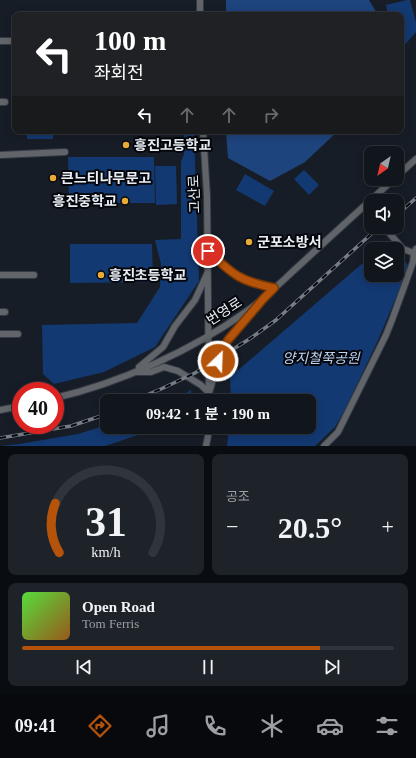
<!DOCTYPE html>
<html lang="ko">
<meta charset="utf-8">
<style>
:root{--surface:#11161d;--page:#1e232a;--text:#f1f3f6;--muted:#9c9fa4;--line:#30353b;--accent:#b45309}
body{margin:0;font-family:"Times New Roman","Noto Sans KR",serif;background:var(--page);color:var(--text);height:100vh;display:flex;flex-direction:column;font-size:15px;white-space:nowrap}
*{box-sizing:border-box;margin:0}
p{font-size:13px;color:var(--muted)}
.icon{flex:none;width:22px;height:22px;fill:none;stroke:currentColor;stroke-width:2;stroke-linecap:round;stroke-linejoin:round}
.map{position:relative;height:446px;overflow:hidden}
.drawer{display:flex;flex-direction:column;gap:8px;padding:8px;background:#090c10;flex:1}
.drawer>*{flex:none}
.hud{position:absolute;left:12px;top:12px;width:392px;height:122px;border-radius:8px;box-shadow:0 2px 10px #0003,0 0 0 1px var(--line);background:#202124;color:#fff;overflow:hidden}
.needle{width:26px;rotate:214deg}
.tools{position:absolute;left:364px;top:146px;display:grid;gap:8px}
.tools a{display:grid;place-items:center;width:40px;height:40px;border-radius:8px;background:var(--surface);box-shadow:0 2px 10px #0003,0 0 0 1px var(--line);font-size:20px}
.speed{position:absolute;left:12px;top:382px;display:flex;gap:8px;font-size:20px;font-weight:700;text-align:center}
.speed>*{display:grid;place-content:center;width:52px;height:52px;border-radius:50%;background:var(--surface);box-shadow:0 2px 10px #0003,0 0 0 1px var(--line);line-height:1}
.speed .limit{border:6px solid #d22;background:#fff;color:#111}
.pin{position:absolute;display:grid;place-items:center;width:34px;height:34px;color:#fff;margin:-17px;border:2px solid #fff;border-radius:50%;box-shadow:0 1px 4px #0007}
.me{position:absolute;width:44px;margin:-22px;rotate:24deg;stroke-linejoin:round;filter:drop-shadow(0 0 3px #0008)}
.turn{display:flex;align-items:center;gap:14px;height:84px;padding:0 16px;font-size:18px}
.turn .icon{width:52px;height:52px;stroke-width:2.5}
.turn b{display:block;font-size:28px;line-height:34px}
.lanes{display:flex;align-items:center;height:38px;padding:0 16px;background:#0003;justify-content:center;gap:20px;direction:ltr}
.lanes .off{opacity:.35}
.big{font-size:30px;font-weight:600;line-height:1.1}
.drawer .widget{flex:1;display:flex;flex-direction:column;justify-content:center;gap:6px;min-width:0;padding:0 14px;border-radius:8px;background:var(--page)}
.drawer .dial{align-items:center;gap:0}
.dial svg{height:104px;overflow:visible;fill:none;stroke:var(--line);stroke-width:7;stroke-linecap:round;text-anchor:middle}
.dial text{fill:var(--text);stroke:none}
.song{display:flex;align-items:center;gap:12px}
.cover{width:48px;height:48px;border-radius:6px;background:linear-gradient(135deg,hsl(110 70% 55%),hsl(30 70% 35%))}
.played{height:4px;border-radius:2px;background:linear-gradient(90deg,var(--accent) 80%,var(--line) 80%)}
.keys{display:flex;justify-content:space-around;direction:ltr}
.heat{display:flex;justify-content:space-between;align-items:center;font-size:22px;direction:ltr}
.drawer .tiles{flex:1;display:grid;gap:8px;grid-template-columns:1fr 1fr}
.widget:last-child{grid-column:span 2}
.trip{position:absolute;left:100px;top:394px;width:216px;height:40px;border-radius:8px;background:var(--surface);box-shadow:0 2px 10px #0003,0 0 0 1px var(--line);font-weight:600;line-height:40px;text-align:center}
.tab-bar{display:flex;height:64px;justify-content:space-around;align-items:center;background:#07090c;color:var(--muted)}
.tab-bar .icon{width:28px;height:28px}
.tab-bar .current{color:var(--accent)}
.tab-bar b{font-size:18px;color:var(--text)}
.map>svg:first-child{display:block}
.green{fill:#133972}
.forest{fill:#1e447e}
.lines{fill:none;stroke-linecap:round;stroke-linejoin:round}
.minor-casing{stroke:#343a44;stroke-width:8}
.minor{stroke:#61656a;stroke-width:6}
.rail-casing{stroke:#777d85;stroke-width:3.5}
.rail{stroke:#05070c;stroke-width:2;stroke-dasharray:6;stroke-linecap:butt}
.route-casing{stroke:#753606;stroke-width:10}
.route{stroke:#b45309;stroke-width:7}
.poi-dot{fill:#e9ab38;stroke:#05070c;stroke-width:1.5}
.labels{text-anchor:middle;stroke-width:4;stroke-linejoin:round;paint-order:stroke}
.poi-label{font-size:14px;font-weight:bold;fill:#e9eef5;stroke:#05070c;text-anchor:start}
.street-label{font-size:14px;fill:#e9eef5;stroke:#05070c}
.park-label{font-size:14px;font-style:italic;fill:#bbd2f5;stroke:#05070c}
</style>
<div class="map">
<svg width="416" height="446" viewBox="0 0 416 446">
<rect width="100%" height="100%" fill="#171d27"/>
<g class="green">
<path d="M 407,0 L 410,0 L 416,22 L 416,32 L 401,49 L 401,15 L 388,15 L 386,5 Z"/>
<rect x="27" y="131" width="26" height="8"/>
<path d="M 184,131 L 194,131 L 199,281 L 155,347 L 104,372 L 54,384 L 43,374 L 42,325 L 137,323 L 160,287 L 161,264 L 155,240 L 181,239 L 181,162 L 184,154 Z"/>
<path d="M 68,157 L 154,157 L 155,203 L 69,203 Z"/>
<path d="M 155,166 L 176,166 L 177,204 L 156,205 Z"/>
<path d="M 304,170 L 319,185 L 309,195 L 294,179 Z"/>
<path d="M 245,174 L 274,191 L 265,206 L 236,190 Z"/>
<path d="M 70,244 L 152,244 L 153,282 L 70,283 Z"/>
<path d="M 397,250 L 409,267 L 378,340 L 345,410 L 335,427 L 315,446 L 227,446 L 229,427 L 309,427 L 309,401 L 231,401 L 230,377 L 371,256 L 371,275 L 397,275 Z"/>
<path d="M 191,390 L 192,401 L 173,401 Z"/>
<path d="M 107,425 L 107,427 L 162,427 L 105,446 L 0,446 L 19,444 L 78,434 Z"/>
</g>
<g class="forest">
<path d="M 226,0 L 369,0 L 378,15 L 226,15 Z"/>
<path d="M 226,131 L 338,131 L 305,162 L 270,181 L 228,158 Z"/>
</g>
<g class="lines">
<g class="minor-casing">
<g id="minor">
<path d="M 200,0 L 200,15"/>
<path d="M 0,41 L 15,41"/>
<path d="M 0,102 L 5,102"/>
<path d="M 203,131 L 207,196 L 209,401"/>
<path d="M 0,155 L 65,152"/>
<path d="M 397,176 L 416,159"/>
<path d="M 384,227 L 403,249 L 414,253"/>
<path d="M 208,251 C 234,275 240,281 275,288"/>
<path d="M 0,275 L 34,275"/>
<path d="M 0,312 L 5,312"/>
<path d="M 0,334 L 18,334"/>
<path d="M 139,367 L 163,347 L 175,326 L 195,300 L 207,274"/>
<path d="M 138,372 L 151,372 L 164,367 L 178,371 L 201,385 L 209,393 L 216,370 L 219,352 L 257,307"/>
<path d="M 55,398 C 120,383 193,350 247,311 C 267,297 284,279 302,263 C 332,235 363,207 394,179"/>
<path d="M 0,410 L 21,406"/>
<path d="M 206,446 L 208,436 L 208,427"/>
<path d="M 324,446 L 338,432 L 386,335 L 392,320 L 413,262 L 414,253 L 416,249"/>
</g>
</g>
<use href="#minor" class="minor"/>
<g class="rail-casing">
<g id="rail">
<path d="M 397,215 L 416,198"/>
<path d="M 132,401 L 161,389 L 195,373 L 251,338 L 276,320 L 379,227"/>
<path d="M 0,438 L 71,426 L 107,414"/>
</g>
</g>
<use href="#rail" class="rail"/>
</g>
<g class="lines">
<g class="route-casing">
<path id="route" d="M 208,251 C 233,275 240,281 274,288 L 264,298 L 228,340 L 220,352 L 218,361"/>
</g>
<use href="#route" class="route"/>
</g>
<g class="poi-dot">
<circle cx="126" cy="145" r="4"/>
<circle cx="53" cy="178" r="4"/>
<circle cx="125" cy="201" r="4"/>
<circle cx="249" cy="242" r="4"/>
<circle cx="101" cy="275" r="4"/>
</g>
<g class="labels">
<g class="poi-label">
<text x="134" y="150">흥진고등학교</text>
<text x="61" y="183">큰느티나무문고</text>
<text x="117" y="206" text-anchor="end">흥진중학교</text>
<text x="257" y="247">군포소방서</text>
<text x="109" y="280">흥진초등학교</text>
</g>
<g class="street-label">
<text transform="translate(194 194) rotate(-92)" y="5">고산로</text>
<text transform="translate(224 311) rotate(-33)" y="5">번영로</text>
</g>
<g class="park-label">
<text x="321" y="363">양지철쭉공원</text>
</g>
</g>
</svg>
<div class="tools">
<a><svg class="needle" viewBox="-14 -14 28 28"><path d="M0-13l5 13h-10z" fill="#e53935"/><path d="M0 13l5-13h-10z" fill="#9c9fa4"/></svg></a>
<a><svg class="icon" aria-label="sound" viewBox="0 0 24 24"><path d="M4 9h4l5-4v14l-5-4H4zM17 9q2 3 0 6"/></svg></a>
<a><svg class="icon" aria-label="layers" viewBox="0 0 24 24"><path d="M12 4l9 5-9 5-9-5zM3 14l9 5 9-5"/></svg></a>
</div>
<div class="speed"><div class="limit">40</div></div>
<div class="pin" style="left:208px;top:251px;background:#d93025"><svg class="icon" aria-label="arrive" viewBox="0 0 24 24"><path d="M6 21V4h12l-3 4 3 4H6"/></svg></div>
<svg class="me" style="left:218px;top:361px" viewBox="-20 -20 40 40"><circle r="17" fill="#b45309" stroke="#fff" stroke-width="3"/><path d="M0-11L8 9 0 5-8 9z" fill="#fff"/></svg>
<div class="trip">09:42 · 1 분 · 190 m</div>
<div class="hud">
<div class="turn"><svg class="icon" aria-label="left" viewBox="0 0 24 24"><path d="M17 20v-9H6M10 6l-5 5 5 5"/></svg><div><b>100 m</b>좌회전</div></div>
<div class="lanes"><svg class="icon" aria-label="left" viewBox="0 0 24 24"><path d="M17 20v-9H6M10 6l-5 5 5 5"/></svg><svg class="icon off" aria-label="ahead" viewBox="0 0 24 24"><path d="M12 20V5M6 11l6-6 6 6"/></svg><svg class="icon off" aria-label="ahead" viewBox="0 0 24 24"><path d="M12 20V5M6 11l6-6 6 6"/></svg><svg class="icon off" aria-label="right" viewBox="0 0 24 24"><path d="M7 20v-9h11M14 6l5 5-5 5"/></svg></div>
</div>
</div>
<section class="drawer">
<div class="tiles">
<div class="widget dial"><svg viewBox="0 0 100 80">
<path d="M14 69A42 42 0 1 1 86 69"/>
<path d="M14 69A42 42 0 0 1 11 31" stroke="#b45309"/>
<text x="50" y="56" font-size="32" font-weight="700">31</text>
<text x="50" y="72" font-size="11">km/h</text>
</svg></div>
<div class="widget"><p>공조</p>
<div class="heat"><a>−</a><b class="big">20.5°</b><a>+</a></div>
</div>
<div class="widget">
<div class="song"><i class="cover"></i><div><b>Open Road</b><p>Tom Ferris</p></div></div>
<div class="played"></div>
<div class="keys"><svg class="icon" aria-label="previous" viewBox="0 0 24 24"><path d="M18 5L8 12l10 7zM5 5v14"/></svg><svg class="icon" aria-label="pause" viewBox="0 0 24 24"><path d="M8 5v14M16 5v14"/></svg><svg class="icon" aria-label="next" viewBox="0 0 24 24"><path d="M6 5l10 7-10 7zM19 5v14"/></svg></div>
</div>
</div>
</section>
<nav class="tab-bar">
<b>09:41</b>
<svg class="icon current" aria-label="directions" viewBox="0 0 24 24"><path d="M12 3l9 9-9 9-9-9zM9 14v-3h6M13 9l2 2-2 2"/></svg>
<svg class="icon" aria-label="music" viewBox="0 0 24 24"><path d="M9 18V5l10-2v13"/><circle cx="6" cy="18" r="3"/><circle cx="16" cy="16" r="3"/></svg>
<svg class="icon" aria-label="phone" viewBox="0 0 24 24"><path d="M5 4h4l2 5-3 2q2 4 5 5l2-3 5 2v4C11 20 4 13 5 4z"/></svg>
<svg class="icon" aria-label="climate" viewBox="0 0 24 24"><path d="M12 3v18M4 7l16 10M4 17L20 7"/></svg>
<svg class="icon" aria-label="car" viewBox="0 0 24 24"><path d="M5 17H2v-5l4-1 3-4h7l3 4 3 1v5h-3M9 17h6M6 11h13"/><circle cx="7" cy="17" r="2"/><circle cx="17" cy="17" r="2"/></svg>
<svg class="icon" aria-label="filters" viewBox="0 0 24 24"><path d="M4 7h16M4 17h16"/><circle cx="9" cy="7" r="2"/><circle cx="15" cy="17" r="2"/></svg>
</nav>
